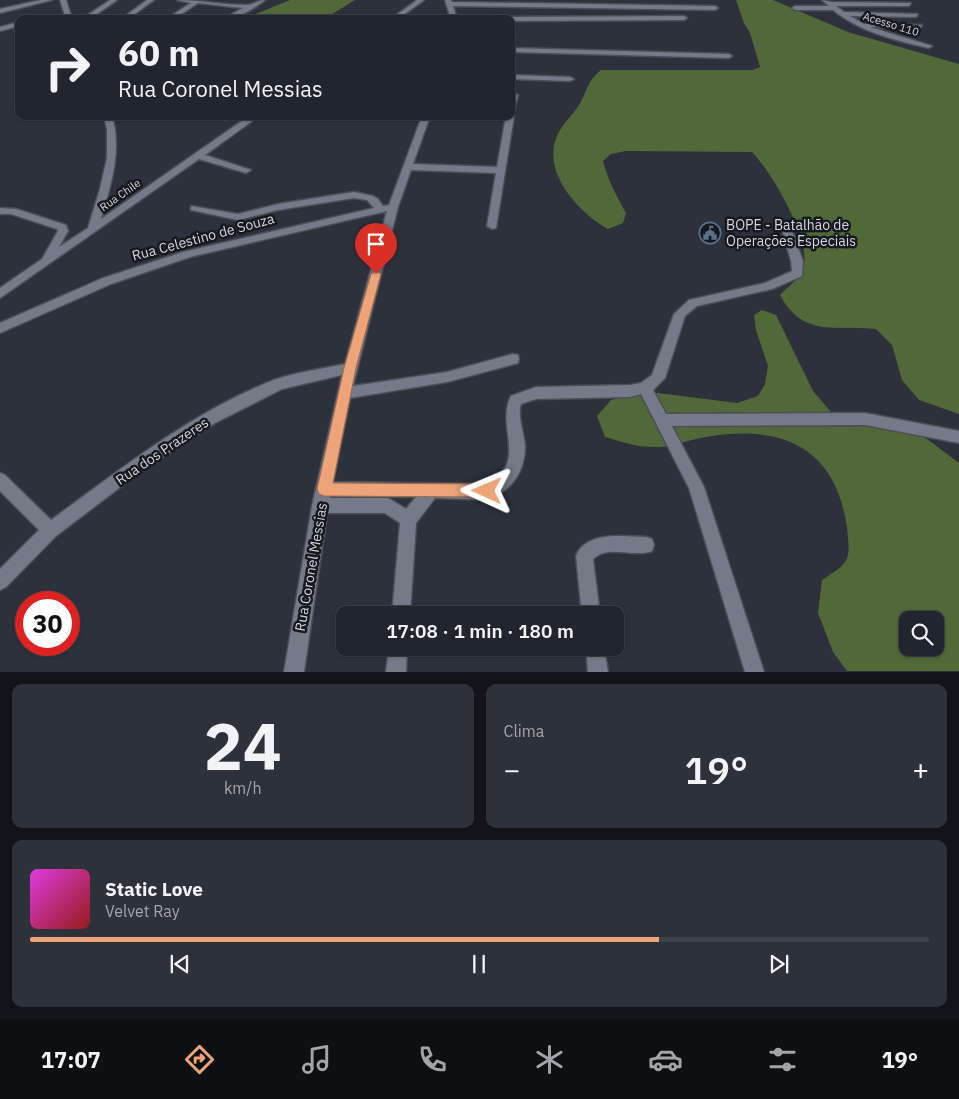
<!DOCTYPE html>
<html lang="pt">
<meta charset="utf-8">
<style>
:root{--surface:#21252d;--page:#2d3139;--text:#f1f3f6;--muted:#a2a5aa;--line:#3e4249;--accent:#efa378}
body{margin:0;font-family:"IBM Plex Sans",sans-serif;background:var(--page);color:var(--text);height:100vh;display:flex;flex-direction:column;font-size:19px;white-space:nowrap}
*{box-sizing:border-box;margin:0}
p{font-size:16px;color:var(--muted)}
.icon{flex:none;width:28px;height:28px;fill:none;stroke:currentColor;stroke-width:2;stroke-linecap:round;stroke-linejoin:round}
.map{position:relative;height:672px;overflow:hidden}
.drawer{display:flex;flex-direction:column;gap:12px;padding:12px;background:#121419;flex:1}
.drawer>*{flex:none}
.top-card{position:absolute;left:15px;top:15px;width:500px;height:105px;border-radius:10px;box-shadow:0 1px 4px #0004,0 0 0 1px var(--line);background:#21252d;color:var(--text);overflow:hidden}
.fabs{position:absolute;left:899px;top:611px;display:grid;gap:10px}
.fabs a{display:grid;place-items:center;width:45px;height:45px;border-radius:10px;background:var(--surface);box-shadow:0 1px 4px #0004,0 0 0 1px var(--line);font-size:25px}
.speed{position:absolute;left:15px;top:591px;display:flex;gap:10px;font-size:25px;font-weight:700;text-align:center}
.speed>*{display:grid;place-content:center;width:65px;height:65px;border-radius:50%;background:var(--surface);box-shadow:0 1px 4px #0004,0 0 0 1px var(--line);line-height:1}
.speed .limit{border:8px solid #d22;background:#fff;color:#111}
.pin{position:absolute;display:grid;place-items:center;width:42px;height:42px;color:#fff;margin:-51px -21px;border-radius:50% 50% 50% 0;rotate:-45deg;box-shadow:0 0 5px #0007}
.pin .icon{rotate:45deg}
.me{position:absolute;width:55px;margin:-28px;rotate:271deg;stroke-linejoin:round;filter:drop-shadow(0 0 4px #0008)}
.turn{display:flex;align-items:center;gap:18px;height:105px;padding:0 20px;font-size:22px}
.turn .icon{width:65px;height:65px;stroke-width:2.5}
.turn b{display:block;font-size:35px;line-height:42px}
.big{font-size:38px;font-weight:600;line-height:1.1}
.drawer .widget{flex:1;display:flex;flex-direction:column;justify-content:center;gap:8px;min-width:0;padding:0 18px;border-radius:10px;background:var(--page)}
.drawer .dial{align-items:center;gap:0}
.dial b{font-size:65px;line-height:1}
.song{display:flex;align-items:center;gap:15px}
.cover{width:60px;height:60px;border-radius:8px;background:linear-gradient(135deg,hsl(300 70% 55%),hsl(0 70% 35%))}
.played{height:5px;border-radius:2px;background:linear-gradient(90deg,var(--accent) 70%,var(--line) 70%)}
.keys{display:flex;justify-content:space-around;direction:ltr}
.heat{display:flex;justify-content:space-between;align-items:center;font-size:28px;direction:ltr}
.drawer .tiles{flex:1;display:grid;gap:12px;grid-template-columns:1fr 1fr}
.widget:last-child{grid-column:span 2}
.trip{position:absolute;left:336px;top:606px;width:288px;height:50px;border-radius:10px;background:var(--surface);box-shadow:0 1px 4px #0004,0 0 0 1px var(--line);font-weight:600;line-height:50px;text-align:center}
.tab-bar{display:flex;height:80px;justify-content:space-around;align-items:center;background:#0d0f12;color:var(--muted)}
.tab-bar .icon{width:35px;height:35px}
.tab-bar .current{color:var(--accent)}
.tab-bar b{font-size:22px;color:var(--text)}
.map>svg:first-child{display:block}
.forest{fill:#526838;fill-rule:evenodd}
.lines{fill:none;stroke-linecap:round;stroke-linejoin:round}
.minor-casing{stroke:#4a4e57;stroke-width:3}
.minor{fill:#747a87;fill-rule:evenodd}
.route{fill:#efa378;stroke:#9b6a4e}
.labels{text-anchor:middle;stroke-width:5;stroke-linejoin:round;paint-order:stroke}
.far-street-label{font-size:11px;fill:#d4d7de;stroke:#16191e}
.poi-label{font-size:14px;fill:#d4d7de;stroke:#16191e;text-anchor:start}
.street-label{font-size:14px;fill:#d4d7de;stroke:#16191e}
</style>
<div class="map">
<svg width="959" height="672" viewBox="0 0 959 672">
<rect width="100%" height="100%" fill="#2c313c"/>
<g class="forest">
<path d="M 290,0 L 355,0 L 324,19 L 244,19 Z"/>
<path d="M 736,0 L 773,0 L 848,32 L 959,64 L 959,414 L 919,400 L 902,380 L 892,345 L 876,329 C 835,325 803,338 780,295 C 788,286 802,278 804,265 C 809,236 772,173 752,152 L 626,151 L 611,154 L 603,161 C 608,180 616,195 626,213 L 623,223 L 608,229 C 579,213 541,172 557,136 C 562,124 572,116 579,105 C 588,90 586,83 601,70 L 752,70 L 760,67 L 750,33 L 744,23 Z"/>
<path d="M 762,310 L 776,315 L 813,391 L 831,412 L 859,421 L 915,430 L 959,463 L 959,671 L 847,671 L 833,652 L 818,613 L 822,580 C 849,562 851,562 847,528 C 836,447 782,424 706,437 C 690,439 674,447 658,447 C 640,448 622,442 605,437 L 597,416 L 611,400 L 633,394 L 658,393 L 737,403 L 758,396 L 765,384 L 768,366 L 756,330 L 754,315 ZM 908,620 L 935,620 L 935,648 L 908,648 Z"/>
</g>
<g class="lines">
<g class="minor-casing">
<g id="minor">
<path d="M 41,0 L 52,0 L 0,13 L 0,9 Z"/>
<path d="M 60,0 L 66,0 L 72,19 L 66,19 Z"/>
<path d="M 110,0 L 117,0 L 90,19 L 82,19 Z"/>
<path d="M 147,0 L 154,0 L 128,19 L 121,19 Z"/>
<path d="M 177,0 C 200,0 222,5 246,5 C 252,5 258,0 265,0 C 255,8 238,19 223,19 L 243,8 L 198,3 L 174,19 L 166,19 L 191,3 Z"/>
<path d="M 417,0 L 424,0 L 398,19 L 391,19 Z"/>
<path d="M 445,0 L 451,0 L 452,2 L 715,6 L 718,8 L 715,10 L 453,6 L 457,19 L 451,19 Z"/>
<path d="M 822,0 L 831,2 L 911,3 L 909,6 L 836,6 L 844,12 L 918,14 L 916,17 L 850,16 L 864,24 L 922,25 L 920,28 L 870,27 L 932,46 L 929,48 C 894,40 860,32 833,10 L 795,10 L 792,8 L 795,6 L 829,6 Z"/>
<path d="M 487,17 L 684,16 L 687,18 L 684,20 L 511,21 L 511,19 L 484,19 Z"/>
<path d="M 19,22 L 19,26 L 0,31 L 0,27 Z"/>
<path d="M 511,48 L 729,54 L 732,56 L 729,58 L 511,52 Z"/>
<path d="M 511,75 L 570,77 L 574,79 L 570,81 L 511,79 Z"/>
<path d="M 511,93 L 518,95 L 515,108 L 511,110 Z"/>
<path d="M 511,114 L 514,116 L 496,228 L 492,229 L 487,226 L 496,173 L 411,170 L 398,207 L 353,386 L 447,372 L 513,354 L 518,355 L 519,359 L 518,363 L 447,382 L 350,398 L 333,482 L 486,484 C 530,463 495,427 511,396 L 536,387 L 630,385 L 641,383 L 652,375 L 674,314 L 689,300 L 765,283 L 792,271 L 791,261 L 783,233 L 784,231 L 792,231 L 803,261 L 802,276 L 772,289 L 697,306 L 685,316 L 665,378 L 653,390 L 666,414 L 865,413 L 959,431 L 959,443 L 865,425 L 672,426 L 704,487 L 764,672 L 745,672 L 689,488 L 641,394 L 630,397 L 536,399 L 521,404 C 517,416 524,433 525,446 C 525,470 513,491 488,498 C 474,501 450,498 435,498 L 416,523 L 410,615 L 392,615 L 400,523 L 385,513 L 327,513 L 304,672 L 284,672 L 312,506 L 342,375 L 282,389 L 215,423 L 144,469 L 56,536 L 6,587 L 0,590 L 0,569 L 39,530 L 0,491 L 0,473 L 5,475 L 51,520 C 121,469 192,412 274,380 C 296,372 322,369 345,364 L 387,211 L 190,257 L 111,284 L 0,333 L 0,323 L 103,278 L 183,252 L 374,208 L 367,200 L 354,198 L 278,210 L 238,220 L 191,210 L 191,206 L 238,214 L 278,204 L 354,192 L 373,196 L 378,199 L 383,206 L 389,205 L 422,116 L 430,116 L 413,164 L 497,167 L 506,116 L 511,116 ZM 330,496 L 416,497 L 406,509 L 388,498 L 330,498 Z"/>
<path d="M 104,116 L 112,116 C 122,151 111,185 101,219 L 249,116 L 259,116 L 205,155 L 251,170 L 246,173 L 199,159 L 0,298 L 0,288 L 42,259 L 58,231 L 57,229 L 11,214 L 0,214 L 0,208 L 16,209 L 66,225 L 68,231 L 59,247 L 88,228 L 100,189 L 107,158 L 107,129 Z"/>
<path d="M 621,536 L 646,537 L 652,539 L 654,545 L 652,551 C 634,558 608,544 593,559 L 600,615 L 582,615 L 576,556 C 583,538 604,536 621,536 Z"/>
<path d="M 389,648 L 407,648 L 406,672 L 386,672 Z"/>
<path d="M 586,648 L 604,648 L 608,672 L 588,672 Z"/>
</g>
</g>
<use href="#minor" class="minor"/>
</g>
<path class="route" d="M 376,271 L 381,274 L 356,368 L 333,483 L 487,484 L 492,486 L 494,491 L 492,495 L 487,497 L 324,496 L 319,494 L 317,489 L 344,368 L 371,274 Z"/>
<defs>
<g id="civic-ring" transform="scale(1.125)"><circle r="9.5" fill="#16191e" stroke="#5c6f8a" stroke-width="1.5"/><path d="M-.6-6.5H3V-4.5H.6V-3L4-1V1h2V6H-6V1h2V-1L-.6-3ZM-1.2 2.5V6h2.4V2.5Z" fill="#5c6f8a"/></g>
</defs>
<g fill-rule="evenodd">
<use href="#civic-ring" x="710" y="233"/>
</g>
<g class="labels">
<g class="far-street-label">
<text transform="translate(891 24) rotate(17)" y="4">Acesso 110</text>
<text transform="translate(120 195) rotate(-35)" y="4">Rua Chile</text>
</g>
<g class="poi-label">
<text x="726" y="230">BOPE - Batalhão de<tspan x="726" dy="16">Operações Especiais</tspan></text>
</g>
<g class="street-label">
<text transform="translate(203 237) rotate(-15)" y="5">Rua Celestino de Souza</text>
<text transform="translate(162 451) rotate(-34)" y="5">Rua dos Prazeres</text>
<text transform="translate(311 567) rotate(-80)" y="5">Rua Coronel Messias</text>
</g>
</g>
</svg>
<div class="fabs">
<a><svg class="icon" aria-label="search" viewBox="0 0 24 24"><circle cx="10" cy="10" r="6"/><path d="M15 15l6 6"/></svg></a>
</div>
<div class="speed"><div class="limit">30</div></div>
<div class="pin" style="left:376px;top:274px;background:#d93025"><svg class="icon" aria-label="arrive" viewBox="0 0 24 24"><path d="M6 21V4h12l-3 4 3 4H6"/></svg></div>
<svg class="me" style="left:487px;top:491px" viewBox="-20 -20 40 40"><path d="M0-17L14 15 0 8-14 15z" fill="#efa378" stroke="#fff" stroke-width="4"/></svg>
<div class="trip">17:08 · 1 min · 180 m</div>
<div class="top-card">
<div class="turn"><svg class="icon" aria-label="right" viewBox="0 0 24 24"><path d="M7 20v-9h11M14 6l5 5-5 5"/></svg><div><b>60 m</b>Rua Coronel Messias</div></div>
</div>
</div>
<section class="drawer">
<div class="tiles">
<div class="widget dial"><b>24</b><p>km/h</p></div>
<div class="widget"><p>Clima</p>
<div class="heat"><a>−</a><b class="big">19°</b><a>+</a></div>
</div>
<div class="widget">
<div class="song"><i class="cover"></i><div><b>Static Love</b><p>Velvet Ray</p></div></div>
<div class="played"></div>
<div class="keys"><svg class="icon" aria-label="previous" viewBox="0 0 24 24"><path d="M18 5L8 12l10 7zM5 5v14"/></svg><svg class="icon" aria-label="pause" viewBox="0 0 24 24"><path d="M8 5v14M16 5v14"/></svg><svg class="icon" aria-label="next" viewBox="0 0 24 24"><path d="M6 5l10 7-10 7zM19 5v14"/></svg></div>
</div>
</div>
</section>
<nav class="tab-bar">
<b>17:07</b>
<svg class="icon current" aria-label="directions" viewBox="0 0 24 24"><path d="M12 3l9 9-9 9-9-9zM9 14v-3h6M13 9l2 2-2 2"/></svg>
<svg class="icon" aria-label="music" viewBox="0 0 24 24"><path d="M9 18V5l10-2v13"/><circle cx="6" cy="18" r="3"/><circle cx="16" cy="16" r="3"/></svg>
<svg class="icon" aria-label="phone" viewBox="0 0 24 24"><path d="M5 4h4l2 5-3 2q2 4 5 5l2-3 5 2v4C11 20 4 13 5 4z"/></svg>
<svg class="icon" aria-label="climate" viewBox="0 0 24 24"><path d="M12 3v18M4 7l16 10M4 17L20 7"/></svg>
<svg class="icon" aria-label="car" viewBox="0 0 24 24"><path d="M5 17H2v-5l4-1 3-4h7l3 4 3 1v5h-3M9 17h6M6 11h13"/><circle cx="7" cy="17" r="2"/><circle cx="17" cy="17" r="2"/></svg>
<svg class="icon" aria-label="filters" viewBox="0 0 24 24"><path d="M4 7h16M4 17h16"/><circle cx="9" cy="7" r="2"/><circle cx="15" cy="17" r="2"/></svg>
<b>19°</b>
</nav>
